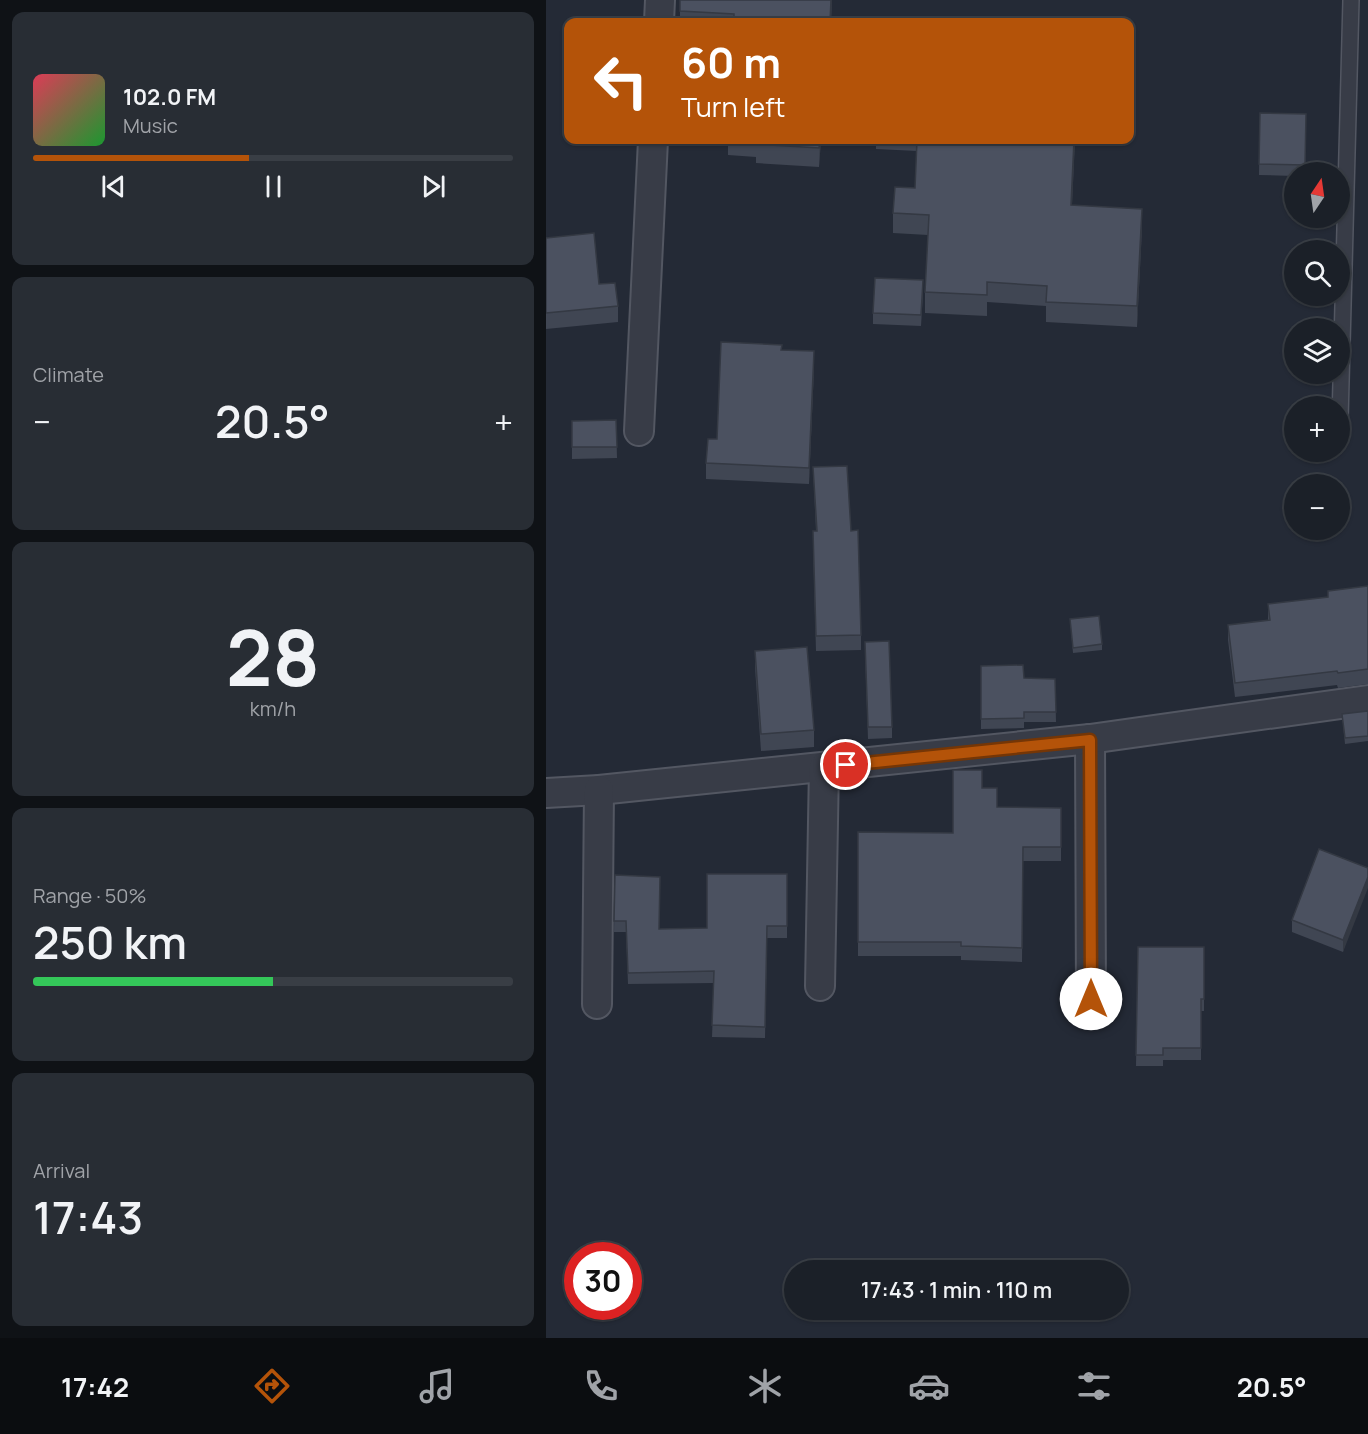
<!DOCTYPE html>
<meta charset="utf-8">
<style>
:root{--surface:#1b2028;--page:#282d34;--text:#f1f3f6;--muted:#a0a3a8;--line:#393e45;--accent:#b45309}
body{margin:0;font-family:Manrope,sans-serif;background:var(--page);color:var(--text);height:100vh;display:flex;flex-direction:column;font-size:22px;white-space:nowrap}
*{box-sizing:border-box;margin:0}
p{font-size:20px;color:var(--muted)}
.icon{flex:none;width:33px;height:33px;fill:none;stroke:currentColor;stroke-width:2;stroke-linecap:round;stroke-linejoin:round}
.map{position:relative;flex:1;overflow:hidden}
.drawer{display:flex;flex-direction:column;gap:12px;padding:12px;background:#0f1216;width:546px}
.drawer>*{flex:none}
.banner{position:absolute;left:18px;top:18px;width:570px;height:126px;border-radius:12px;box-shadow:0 2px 4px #0004,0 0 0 2px var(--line);background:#b45309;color:#fff;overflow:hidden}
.needle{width:39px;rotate:13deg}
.tools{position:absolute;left:738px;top:162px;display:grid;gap:12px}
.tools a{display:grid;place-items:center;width:66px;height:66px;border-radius:50%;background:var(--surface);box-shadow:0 2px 4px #0004,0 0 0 2px var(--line);font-size:30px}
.speed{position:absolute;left:18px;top:1242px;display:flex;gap:12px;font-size:30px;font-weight:700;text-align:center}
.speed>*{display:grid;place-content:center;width:78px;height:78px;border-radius:50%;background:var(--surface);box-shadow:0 2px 4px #0004,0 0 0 2px var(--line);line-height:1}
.speed .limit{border:9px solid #d22;background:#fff;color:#111}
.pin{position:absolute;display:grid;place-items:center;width:51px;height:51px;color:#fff;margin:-26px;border:3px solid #fff;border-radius:50%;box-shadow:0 2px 6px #0007}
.me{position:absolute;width:66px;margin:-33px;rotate:0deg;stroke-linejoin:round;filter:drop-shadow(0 0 4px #0008)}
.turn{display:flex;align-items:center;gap:21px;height:126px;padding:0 18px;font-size:27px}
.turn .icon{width:78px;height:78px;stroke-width:2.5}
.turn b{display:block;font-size:42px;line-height:51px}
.big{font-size:45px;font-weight:600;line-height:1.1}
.drawer .card{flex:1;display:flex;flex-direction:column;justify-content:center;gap:9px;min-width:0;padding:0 21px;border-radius:12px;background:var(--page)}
.drawer .dial{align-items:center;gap:0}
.dial b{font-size:78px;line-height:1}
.song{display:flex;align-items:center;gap:18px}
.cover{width:72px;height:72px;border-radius:9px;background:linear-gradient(135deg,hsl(350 70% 55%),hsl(130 70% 35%))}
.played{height:6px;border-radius:3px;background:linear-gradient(90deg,var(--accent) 45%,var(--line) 45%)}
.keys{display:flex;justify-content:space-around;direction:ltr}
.heat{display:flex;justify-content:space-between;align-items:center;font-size:33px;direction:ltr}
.charge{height:9px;border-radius:4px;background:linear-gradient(90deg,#34c759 50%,var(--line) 0)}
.trip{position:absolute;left:238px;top:1260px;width:345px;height:60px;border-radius:30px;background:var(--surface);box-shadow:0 2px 4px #0004,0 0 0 2px var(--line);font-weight:600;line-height:60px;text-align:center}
.menu{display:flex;height:96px;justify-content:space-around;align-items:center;background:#0b0d10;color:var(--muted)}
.menu .icon{width:42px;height:42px}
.menu .on{color:var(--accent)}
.menu b{font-size:27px;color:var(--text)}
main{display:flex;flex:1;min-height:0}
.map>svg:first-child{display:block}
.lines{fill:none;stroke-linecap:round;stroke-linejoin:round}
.service-casing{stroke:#535762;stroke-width:18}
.minor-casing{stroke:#535762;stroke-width:32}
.service{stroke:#383c47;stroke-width:15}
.minor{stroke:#383c47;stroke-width:28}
.wall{fill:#404653}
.shaded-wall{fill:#343943}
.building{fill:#4b5160;stroke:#343943;stroke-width:1.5}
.route-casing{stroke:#753606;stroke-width:15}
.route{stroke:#b45309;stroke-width:10}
</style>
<main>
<section class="drawer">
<div class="card">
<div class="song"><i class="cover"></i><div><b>102.0 FM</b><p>Music</p></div></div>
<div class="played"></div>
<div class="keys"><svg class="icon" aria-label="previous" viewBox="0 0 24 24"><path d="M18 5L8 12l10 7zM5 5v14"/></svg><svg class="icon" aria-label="pause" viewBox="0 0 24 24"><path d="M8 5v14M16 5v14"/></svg><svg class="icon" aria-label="next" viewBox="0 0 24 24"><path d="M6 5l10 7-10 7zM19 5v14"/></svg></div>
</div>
<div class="card"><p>Climate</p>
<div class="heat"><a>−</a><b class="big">20.5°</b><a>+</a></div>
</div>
<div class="card dial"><b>28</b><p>km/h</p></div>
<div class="card"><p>Range · 50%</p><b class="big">250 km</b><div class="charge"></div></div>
<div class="card"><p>Arrival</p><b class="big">17:43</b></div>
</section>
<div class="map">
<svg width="822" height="1338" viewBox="0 0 822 1338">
<rect width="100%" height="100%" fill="#242a36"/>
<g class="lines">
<g class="service-casing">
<path id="service" d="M 794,420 L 805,0"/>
</g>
<g class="minor-casing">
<g id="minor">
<path d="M 113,22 L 114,0"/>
<path d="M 93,431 L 107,140"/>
<path d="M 544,739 L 545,999"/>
<path d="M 0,793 L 53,790 L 544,739 L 822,700"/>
<path d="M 274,986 L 278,767"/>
<path d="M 51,1004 L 53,790"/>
</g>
</g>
<use href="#service" class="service"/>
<use href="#minor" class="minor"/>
</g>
<g class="wall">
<path d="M 134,0 L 286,0 L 285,22 L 134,22 Z"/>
<path d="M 714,113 L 760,114 L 759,172 L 748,172 L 748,176 L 713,175 Z"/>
<path d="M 182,140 L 275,140 L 273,167 L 210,163 L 210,157 L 182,155 Z"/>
<path d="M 330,140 L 529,140 L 526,205 L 596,229 L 591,327 L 500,322 L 500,306 L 441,302 L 441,316 L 379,313 L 379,292 L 382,235 L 347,233 L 347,213 L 369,188 L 371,151 L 330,149 Z"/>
<path d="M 0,238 L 53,284 L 72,306 L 72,322 L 0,329 Z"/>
<path d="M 377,292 L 375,326 L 327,324 L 327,313 Z"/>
<path d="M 236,350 L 268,368 L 263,484 L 160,479 L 160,463 L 171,439 Z"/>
<path d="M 70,420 L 71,458 L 26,459 L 26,421 Z"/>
<path d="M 267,467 L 305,531 L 315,635 L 315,650 L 270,651 L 267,546 L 270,531 Z"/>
<path d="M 822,586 L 822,684 L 792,688 L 791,685 L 689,697 L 682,640 L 682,625 L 722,620 L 722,604 L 782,597 L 782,591 Z"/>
<path d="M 524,619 L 556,644 L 556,650 L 527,653 Z"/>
<path d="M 209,651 L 268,730 L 268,747 L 215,751 L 209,668 Z"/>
<path d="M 319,653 L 346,727 L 346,738 L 322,739 Z"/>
<path d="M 435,666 L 478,678 L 509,679 L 510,722 L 478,722 L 478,728 L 435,729 Z"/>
<path d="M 822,711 L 822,741 L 799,744 L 796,714 Z"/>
<path d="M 436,788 L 451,807 L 515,808 L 515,861 L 477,861 L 476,962 L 415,960 L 415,956 L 312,956 L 312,832 L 407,833 Z"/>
<path d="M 822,868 L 797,952 L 746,932 L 746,920 Z"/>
<path d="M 241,874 L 241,938 L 221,938 L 219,1038 L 166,1037 L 168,983 L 82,984 L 80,932 L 68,932 L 69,875 L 113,929 L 161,928 Z"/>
<path d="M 592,947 L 658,947 L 658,1011 L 655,1011 L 655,1060 L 617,1060 L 617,1066 L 590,1066 Z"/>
</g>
<g class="shaded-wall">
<path d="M 285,0 L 286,0 L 285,22 L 284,22 Z"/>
<path d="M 274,140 L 275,140 L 273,167 Z"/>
<path d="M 528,140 L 529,140 L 525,226 L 525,205 Z"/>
<path d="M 596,209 L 596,229 L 591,327 L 591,306 Z"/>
<path d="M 268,351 L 268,368 L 263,484 L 263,468 Z"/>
<path d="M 822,877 L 822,888 L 797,952 L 797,940 Z"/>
</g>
<g class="building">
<path d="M 134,0 L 285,0 L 284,22 L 188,22 L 188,14 L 134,11 Z"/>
<path d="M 714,113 L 760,114 L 759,165 L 713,164 Z"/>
<path d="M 210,140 L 274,140 L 273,148 L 210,144 Z"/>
<path d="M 371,140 L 528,140 L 525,205 L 596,209 L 591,306 L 500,302 L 501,286 L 441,282 L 441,295 L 379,292 L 383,215 L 347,213 L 349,187 L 369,188 Z"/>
<path d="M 48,233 L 53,284 L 69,283 L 72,306 L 0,313 L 0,238 Z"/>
<path d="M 329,278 L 377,280 L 375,315 L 327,313 Z"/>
<path d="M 175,342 L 236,345 L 235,350 L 268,351 L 263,468 L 160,463 L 162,439 L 171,439 Z"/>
<path d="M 70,420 L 71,447 L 26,447 L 26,421 Z"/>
<path d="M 301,466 L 305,531 L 312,530 L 315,635 L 270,636 L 267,531 L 271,531 L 267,467 Z"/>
<path d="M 822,586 L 822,669 L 792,673 L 791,671 L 689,683 L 682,625 L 724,620 L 722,604 L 782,597 L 782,591 Z"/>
<path d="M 553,616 L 556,644 L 527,648 L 524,619 Z"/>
<path d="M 343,641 L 346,727 L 322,727 L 319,642 Z"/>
<path d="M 261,647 L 268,730 L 215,734 L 209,651 Z"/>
<path d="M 477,665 L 478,678 L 509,679 L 510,712 L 478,712 L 478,718 L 435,719 L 435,666 Z"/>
<path d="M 822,711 L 822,736 L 799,738 L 796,714 Z"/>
<path d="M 407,770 L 436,770 L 436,788 L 451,788 L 451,807 L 515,808 L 515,847 L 477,847 L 476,948 L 415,946 L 415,942 L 312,942 L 312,832 L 407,833 Z"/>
<path d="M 773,849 L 822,868 L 822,877 L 797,940 L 746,920 Z"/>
<path d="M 161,874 L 241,874 L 241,926 L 221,926 L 219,1027 L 166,1025 L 168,971 L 82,973 L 80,921 L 68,921 L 69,875 L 114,877 L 113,929 L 161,928 Z"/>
<path d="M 592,947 L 658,947 L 658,999 L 655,999 L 655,1048 L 617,1048 L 617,1055 L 590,1055 Z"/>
</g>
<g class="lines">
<g class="route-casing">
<path id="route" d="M 300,765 L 544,740 L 545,999"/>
</g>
<use href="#route" class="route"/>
</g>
</svg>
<div class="tools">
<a><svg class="needle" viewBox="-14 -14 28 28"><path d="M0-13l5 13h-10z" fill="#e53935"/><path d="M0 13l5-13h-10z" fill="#a0a3a8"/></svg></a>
<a><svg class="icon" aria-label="search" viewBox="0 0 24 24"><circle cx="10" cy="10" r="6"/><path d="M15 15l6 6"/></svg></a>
<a><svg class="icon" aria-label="layers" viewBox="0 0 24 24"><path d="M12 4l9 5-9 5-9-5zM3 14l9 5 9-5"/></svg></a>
<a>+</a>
<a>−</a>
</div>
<div class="speed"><div class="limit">30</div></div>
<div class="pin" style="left:300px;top:765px;background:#d93025"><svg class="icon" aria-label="arrive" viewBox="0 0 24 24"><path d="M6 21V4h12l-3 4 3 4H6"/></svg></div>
<svg class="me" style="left:545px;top:999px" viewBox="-20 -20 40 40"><circle r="19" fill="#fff"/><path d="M0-13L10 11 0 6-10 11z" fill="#b45309"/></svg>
<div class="trip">17:43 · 1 min · 110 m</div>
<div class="banner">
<div class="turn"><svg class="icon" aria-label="left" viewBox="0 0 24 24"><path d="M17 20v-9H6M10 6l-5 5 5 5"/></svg><div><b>60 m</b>Turn left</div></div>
</div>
</div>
</main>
<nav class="menu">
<b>17:42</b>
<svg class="icon on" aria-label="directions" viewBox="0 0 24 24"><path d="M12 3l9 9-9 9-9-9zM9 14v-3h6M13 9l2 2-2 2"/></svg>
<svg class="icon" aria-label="music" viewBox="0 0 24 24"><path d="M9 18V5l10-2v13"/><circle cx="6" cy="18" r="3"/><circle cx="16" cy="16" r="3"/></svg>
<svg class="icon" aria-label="phone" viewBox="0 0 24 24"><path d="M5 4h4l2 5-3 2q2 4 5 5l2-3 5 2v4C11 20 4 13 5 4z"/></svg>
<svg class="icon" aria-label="climate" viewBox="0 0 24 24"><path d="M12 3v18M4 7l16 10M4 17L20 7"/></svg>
<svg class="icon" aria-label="car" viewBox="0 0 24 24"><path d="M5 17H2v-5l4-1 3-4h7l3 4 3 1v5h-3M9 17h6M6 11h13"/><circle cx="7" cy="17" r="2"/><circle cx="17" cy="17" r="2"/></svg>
<svg class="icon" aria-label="filters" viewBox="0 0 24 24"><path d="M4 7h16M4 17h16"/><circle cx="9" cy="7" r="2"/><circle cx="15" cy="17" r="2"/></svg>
<b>20.5°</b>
</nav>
